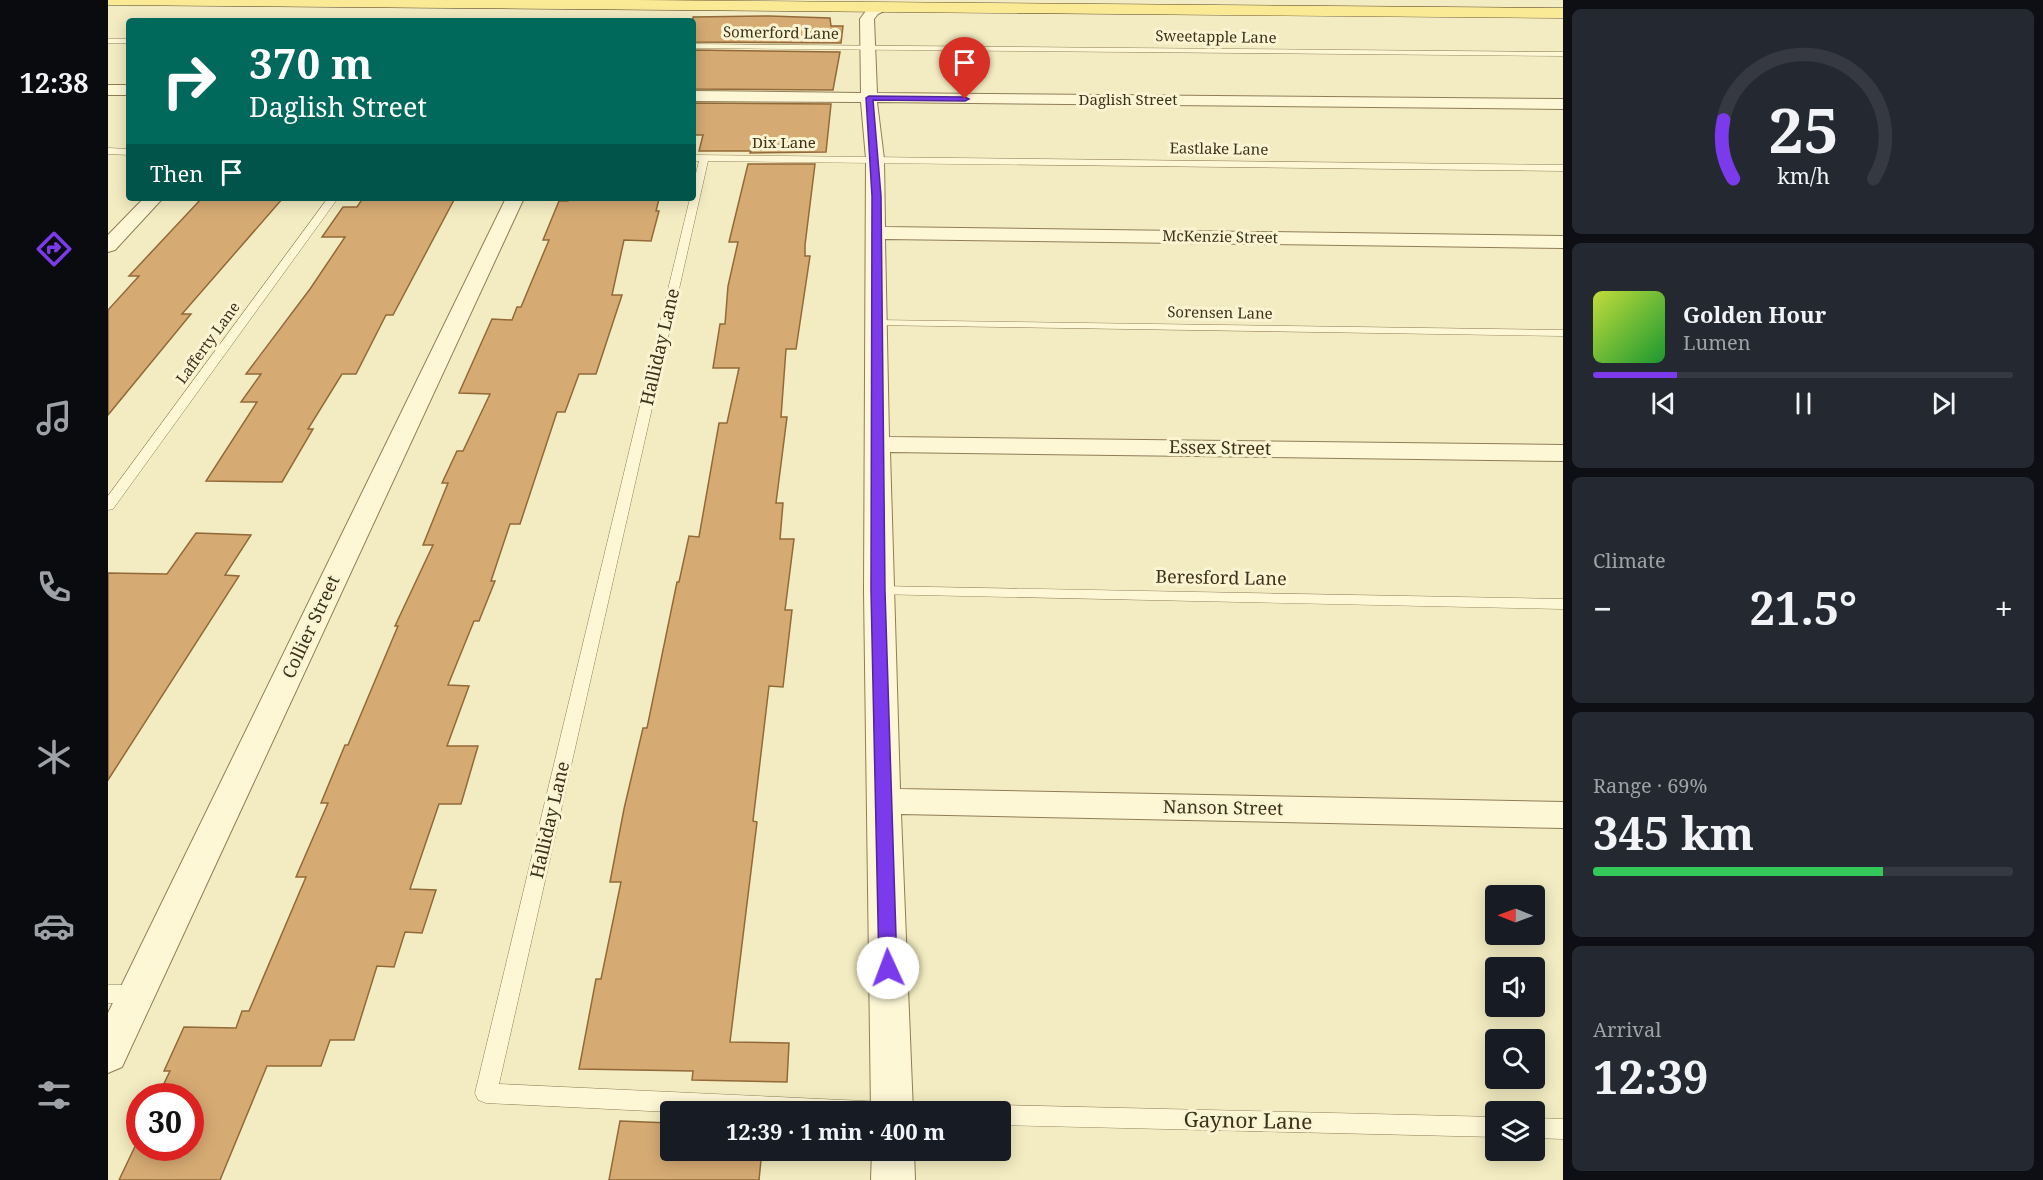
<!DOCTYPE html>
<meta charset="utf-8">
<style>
:root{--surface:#171b24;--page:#242831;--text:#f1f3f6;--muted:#9ea1a6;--line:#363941;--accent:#7c3aed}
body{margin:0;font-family:"Noto Serif",serif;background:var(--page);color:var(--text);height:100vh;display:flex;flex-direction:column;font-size:22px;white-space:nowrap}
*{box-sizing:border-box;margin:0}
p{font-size:20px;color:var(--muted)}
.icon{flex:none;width:33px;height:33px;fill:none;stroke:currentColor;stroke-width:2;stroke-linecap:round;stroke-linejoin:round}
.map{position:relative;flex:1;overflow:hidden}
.sheet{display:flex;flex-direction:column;gap:9px;padding:9px;background:#0d0f14;width:480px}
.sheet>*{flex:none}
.banner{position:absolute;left:18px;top:18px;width:570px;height:183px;border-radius:6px;box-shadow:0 3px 15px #0003;background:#00695c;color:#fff;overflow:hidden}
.needle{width:39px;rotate:271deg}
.tools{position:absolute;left:1377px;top:885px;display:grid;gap:12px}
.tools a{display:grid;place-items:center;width:60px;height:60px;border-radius:6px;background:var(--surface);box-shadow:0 3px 15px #0003;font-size:30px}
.speed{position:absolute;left:18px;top:1083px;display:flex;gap:12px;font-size:30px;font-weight:700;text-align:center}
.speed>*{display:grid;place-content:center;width:78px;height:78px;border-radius:50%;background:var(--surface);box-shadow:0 3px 15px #0003;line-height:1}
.speed .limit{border:9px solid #d22;background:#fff;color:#111}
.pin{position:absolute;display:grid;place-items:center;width:51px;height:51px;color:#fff;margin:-62px -26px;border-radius:50% 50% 50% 0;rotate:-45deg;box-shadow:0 0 6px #0007}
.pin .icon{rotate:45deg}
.me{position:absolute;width:66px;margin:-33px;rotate:358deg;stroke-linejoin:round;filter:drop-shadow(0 0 4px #0008)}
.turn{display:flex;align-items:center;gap:21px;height:126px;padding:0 24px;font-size:27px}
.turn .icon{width:78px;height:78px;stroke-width:2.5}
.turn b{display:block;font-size:42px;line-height:51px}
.then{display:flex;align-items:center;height:57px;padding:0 24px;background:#0003;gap:12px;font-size:22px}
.big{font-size:45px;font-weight:700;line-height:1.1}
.sheet .card{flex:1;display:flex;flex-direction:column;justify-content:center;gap:9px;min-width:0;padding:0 21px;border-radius:9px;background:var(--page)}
.sheet .dial{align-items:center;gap:0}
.dial svg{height:156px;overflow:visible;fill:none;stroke:var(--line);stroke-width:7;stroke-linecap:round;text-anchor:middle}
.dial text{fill:var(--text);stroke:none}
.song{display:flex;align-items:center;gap:18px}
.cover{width:72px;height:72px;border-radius:9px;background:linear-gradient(135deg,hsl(70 70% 55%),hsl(130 70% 35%))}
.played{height:6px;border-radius:3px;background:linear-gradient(90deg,var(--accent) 20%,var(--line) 20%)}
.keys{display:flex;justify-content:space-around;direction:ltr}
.heat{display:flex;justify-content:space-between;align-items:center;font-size:33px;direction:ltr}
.charge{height:9px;border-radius:4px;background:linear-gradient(90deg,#34c759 69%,var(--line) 0)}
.trip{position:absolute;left:552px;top:1101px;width:351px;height:60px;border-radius:6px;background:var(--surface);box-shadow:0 3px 15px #0003;font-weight:700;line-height:60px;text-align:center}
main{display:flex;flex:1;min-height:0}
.tab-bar{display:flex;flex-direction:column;width:108px;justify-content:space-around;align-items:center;background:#090b0e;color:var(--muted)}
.tab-bar .icon{width:42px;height:42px}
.tab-bar .selected{color:var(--accent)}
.tab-bar b{font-size:27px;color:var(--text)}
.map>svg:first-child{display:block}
.building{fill:#d6aa73;stroke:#926939;stroke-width:1.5}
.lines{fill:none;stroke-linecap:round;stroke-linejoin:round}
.service-casing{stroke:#907d56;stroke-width:1}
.minor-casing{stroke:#907d56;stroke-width:2}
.primary-casing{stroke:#5d492b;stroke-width:1}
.service{fill:#fdf7d6;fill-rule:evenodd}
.minor{fill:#fdf7d6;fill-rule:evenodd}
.primary{fill:#fbea95;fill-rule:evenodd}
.route{fill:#7c3aed;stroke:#51269a;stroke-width:1.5}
.labels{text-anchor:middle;stroke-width:6;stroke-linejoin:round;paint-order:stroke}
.far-street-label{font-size:15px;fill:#3e311c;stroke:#faf4d2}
.street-label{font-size:18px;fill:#3e311c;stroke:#faf4d2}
.near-street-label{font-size:21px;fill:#3e311c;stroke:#faf4d2}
</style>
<main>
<nav class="tab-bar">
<b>12:38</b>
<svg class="icon selected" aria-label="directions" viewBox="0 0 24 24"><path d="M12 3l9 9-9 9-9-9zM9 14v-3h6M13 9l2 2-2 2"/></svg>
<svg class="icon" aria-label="music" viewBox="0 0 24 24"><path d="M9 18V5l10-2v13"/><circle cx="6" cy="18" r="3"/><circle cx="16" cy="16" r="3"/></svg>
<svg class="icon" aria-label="phone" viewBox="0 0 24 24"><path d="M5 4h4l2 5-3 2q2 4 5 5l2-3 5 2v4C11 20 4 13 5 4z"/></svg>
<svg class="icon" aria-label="climate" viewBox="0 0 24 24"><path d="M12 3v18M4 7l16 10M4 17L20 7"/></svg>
<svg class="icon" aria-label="car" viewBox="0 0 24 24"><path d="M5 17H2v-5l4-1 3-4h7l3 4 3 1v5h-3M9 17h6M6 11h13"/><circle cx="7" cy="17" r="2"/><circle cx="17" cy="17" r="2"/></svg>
<svg class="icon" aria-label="filters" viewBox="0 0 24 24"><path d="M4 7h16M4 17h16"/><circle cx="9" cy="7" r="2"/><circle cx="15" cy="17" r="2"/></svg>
</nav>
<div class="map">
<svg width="1455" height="1180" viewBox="0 0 1455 1180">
<rect width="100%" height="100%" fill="#f3ecc2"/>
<g class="building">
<path d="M 661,16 L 722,18 L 723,26 L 735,26 L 733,43 L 585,42 L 585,17 Z"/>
<path d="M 585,50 L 732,52 L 725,90 L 585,89 Z"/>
<path d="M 585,103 L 723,104 L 718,152 L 642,153 L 643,151 L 591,151 L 595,135 L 585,135 Z"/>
<path d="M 640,164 L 707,164 L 697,245 L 697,256 L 702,256 L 688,349 L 678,349 L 673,417 L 679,417 L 668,503 L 675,503 L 672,539 L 686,539 L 677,610 L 684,610 L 675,687 L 661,686 L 645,821 L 649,822 L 622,1042 L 681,1043 L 679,1082 L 584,1080 L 585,1071 L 471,1069 L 488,979 L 493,979 L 513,882 L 502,882 L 516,809 L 535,728 L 539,728 L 569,582 L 571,582 L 581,536 L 591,537 L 611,423 L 619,423 L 631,368 L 605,368 L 612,324 L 617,324 L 620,286 L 630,242 L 621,242 Z"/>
<path d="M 94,198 L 175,198 L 74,314 L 83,314 L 0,415 L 0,310 L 31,276 L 21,276 Z"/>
<path d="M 255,198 L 347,198 L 285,315 L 278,315 L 248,374 L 234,374 L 200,429 L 205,429 L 174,482 L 98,481 L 149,402 L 133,402 L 153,374 L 138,374 L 202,289 L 237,237 L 214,237 L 235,207 L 249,207 Z"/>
<path d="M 461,199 L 551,199 L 548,211 L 551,211 L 543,241 L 516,240 L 504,295 L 514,295 L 488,374 L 471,374 L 457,412 L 449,412 L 412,524 L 402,524 L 383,581 L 387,581 L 371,621 L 366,621 L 340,685 L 361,686 L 339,746 L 370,746 L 353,804 L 331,804 L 302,889 L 328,890 L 314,933 L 297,932 L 286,967 L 269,966 L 246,1040 L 222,1040 L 213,1066 L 159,1066 L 112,1180 L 11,1180 L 32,1136 L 32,1148 L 82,1148 L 82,1096 L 50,1096 L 62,1071 L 56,1071 L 76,1027 L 128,1028 L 134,1011 L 141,1011 L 198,877 L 188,877 L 220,803 L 213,803 L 237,745 L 240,745 L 290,626 L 287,626 L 325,545 L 315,545 L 340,483 L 334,483 L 349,451 L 355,451 L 382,394 L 351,393 L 384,319 L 404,320 L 409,307 L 413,307 L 441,240 L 435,240 L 451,201 L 460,201 Z"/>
<path d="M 88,533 L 143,535 L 117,575 L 131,576 L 0,780 L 0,573 L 59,574 Z"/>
<path d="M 512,1121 L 562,1123 L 562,1150 L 654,1150 L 651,1180 L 501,1180 Z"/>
</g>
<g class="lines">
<g class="service-casing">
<g id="service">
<rect x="0" y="39" width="21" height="4"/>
<path d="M 585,44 L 1455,52 L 1455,56 L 585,48 Z"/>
<path d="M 0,148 L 21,149 L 21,155 L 0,154 Z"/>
<path d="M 585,155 L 1455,165 L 1455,171 L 600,161 L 391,1084 L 777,1102 L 785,1105 L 788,1112 L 562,1112 L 378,1103 L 370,1100 L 367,1093 L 582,198 L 585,198 L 585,185 L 591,161 L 585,161 Z"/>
<path d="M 220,198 L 230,198 L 5,509 L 0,510 L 0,496 Z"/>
<path d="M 768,320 L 1455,330 L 1455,336 L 764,325 L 762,323 Z"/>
<path d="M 770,586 L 1455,599 L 1455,609 L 765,594 L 762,591 L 765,588 Z"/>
<path d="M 0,985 L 29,985 L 36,988 L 39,994 L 36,1000 L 29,1003 L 0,1003 Z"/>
<path d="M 892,1105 L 1388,1117 L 1388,1137 L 892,1125 L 892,1112 L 883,1112 L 884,1108 Z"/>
<path d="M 1426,1118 L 1455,1119 L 1455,1139 L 1426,1138 Z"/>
</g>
</g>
<g class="minor-casing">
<g id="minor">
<path d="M 777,3 L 784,7 L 770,14 L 766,19 L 769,93 L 1455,99 L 1455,109 L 769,102 L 776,159 L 777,227 L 1455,236 L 1455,248 L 777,239 L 781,437 L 1455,445 L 1455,461 L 782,452 L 792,789 L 1455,802 L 1455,828 L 793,814 L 805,1112 L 763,1112 L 756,591 L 758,159 L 753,102 L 585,101 L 585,91 L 753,93 L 752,19 L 760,8 Z"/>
<rect x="0" y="85" width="21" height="10"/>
<path d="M 36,198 L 55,198 L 7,250 L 0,252 L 0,235 Z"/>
<path d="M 398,198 L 416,198 L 14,1067 L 0,1073 L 0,1013 Z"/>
<path d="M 764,1150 L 806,1150 L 807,1180 L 763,1180 Z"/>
</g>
</g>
<g class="primary-casing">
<path id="primary" d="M 0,0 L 527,0 L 1455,8 L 1455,18 L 0,5 Z"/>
</g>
<use href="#service" class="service"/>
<use href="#minor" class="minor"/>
<use href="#primary" class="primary"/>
</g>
<path class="route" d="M 761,96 L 857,97 L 861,99 L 857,101 L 765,100 L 773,196 L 777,591 L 789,968 L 787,974 L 780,976 L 774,974 L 771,968 L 763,591 L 764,196 L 758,98 Z"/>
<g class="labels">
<g class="far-street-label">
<text transform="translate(673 33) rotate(1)" y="5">Somerford Lane</text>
<text transform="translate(1108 37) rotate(1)" y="5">Sweetapple Lane</text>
<text x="1020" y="105">Daglish Street</text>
<text x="676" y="148">Dix Lane</text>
<text transform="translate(1111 149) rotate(1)" y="5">Eastlake Lane</text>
<text transform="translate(1112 237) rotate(1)" y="5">McKenzie Street</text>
<text transform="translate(1112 313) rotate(1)" y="5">Sorensen Lane</text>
<text transform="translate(100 343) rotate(-54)" y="5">Lafferty Lane</text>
</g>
<g class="street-label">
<text transform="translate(552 347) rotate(-77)" y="6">Halliday Lane</text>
<text transform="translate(1112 448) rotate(1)" y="6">Essex Street</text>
<text transform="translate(1113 578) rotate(1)" y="6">Beresford Lane</text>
<text transform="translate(203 627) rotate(-65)" y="6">Collier Street</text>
<text transform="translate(1115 808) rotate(1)" y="6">Nanson Street</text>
<text transform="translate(442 820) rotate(-77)" y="6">Halliday Lane</text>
</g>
<g class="near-street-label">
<text transform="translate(1140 1121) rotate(1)" y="7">Gaynor Lane</text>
</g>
</g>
</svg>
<div class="tools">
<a><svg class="needle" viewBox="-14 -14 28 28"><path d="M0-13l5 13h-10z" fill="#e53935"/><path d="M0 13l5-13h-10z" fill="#9ea1a6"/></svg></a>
<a><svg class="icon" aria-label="sound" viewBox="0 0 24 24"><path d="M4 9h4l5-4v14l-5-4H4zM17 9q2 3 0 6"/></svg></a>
<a><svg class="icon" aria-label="search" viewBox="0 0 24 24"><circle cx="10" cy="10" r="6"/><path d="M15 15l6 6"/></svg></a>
<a><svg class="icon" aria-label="layers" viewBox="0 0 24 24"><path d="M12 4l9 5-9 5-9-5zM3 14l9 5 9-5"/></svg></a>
</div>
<div class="speed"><div class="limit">30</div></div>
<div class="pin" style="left:857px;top:99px;background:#d93025"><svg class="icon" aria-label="arrive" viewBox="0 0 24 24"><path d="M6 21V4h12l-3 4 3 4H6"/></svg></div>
<svg class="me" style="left:780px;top:968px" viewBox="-20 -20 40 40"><circle r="19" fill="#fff"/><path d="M0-13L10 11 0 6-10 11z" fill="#7c3aed"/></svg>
<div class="trip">12:39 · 1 min · 400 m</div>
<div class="banner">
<div class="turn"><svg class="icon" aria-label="right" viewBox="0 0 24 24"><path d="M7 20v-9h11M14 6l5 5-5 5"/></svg><div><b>370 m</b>Daglish Street</div></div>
<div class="then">Then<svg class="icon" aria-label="arrive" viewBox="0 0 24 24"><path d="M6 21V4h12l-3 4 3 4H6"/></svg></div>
</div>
</div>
<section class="sheet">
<div class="card dial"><svg viewBox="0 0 100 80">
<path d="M14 69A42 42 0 1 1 86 69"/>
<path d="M14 69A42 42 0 0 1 9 39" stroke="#7c3aed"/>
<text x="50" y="56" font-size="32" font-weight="700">25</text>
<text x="50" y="72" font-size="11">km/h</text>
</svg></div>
<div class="card">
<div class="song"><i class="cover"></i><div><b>Golden Hour</b><p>Lumen</p></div></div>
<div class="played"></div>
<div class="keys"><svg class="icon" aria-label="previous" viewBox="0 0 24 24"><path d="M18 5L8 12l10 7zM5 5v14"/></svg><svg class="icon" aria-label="pause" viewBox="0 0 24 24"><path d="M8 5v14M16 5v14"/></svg><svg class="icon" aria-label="next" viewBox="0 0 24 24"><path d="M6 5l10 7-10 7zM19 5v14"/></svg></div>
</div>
<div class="card"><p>Climate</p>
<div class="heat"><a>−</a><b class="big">21.5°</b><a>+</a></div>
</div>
<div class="card"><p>Range · 69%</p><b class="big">345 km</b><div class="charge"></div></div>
<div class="card"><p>Arrival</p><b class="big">12:39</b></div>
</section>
</main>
